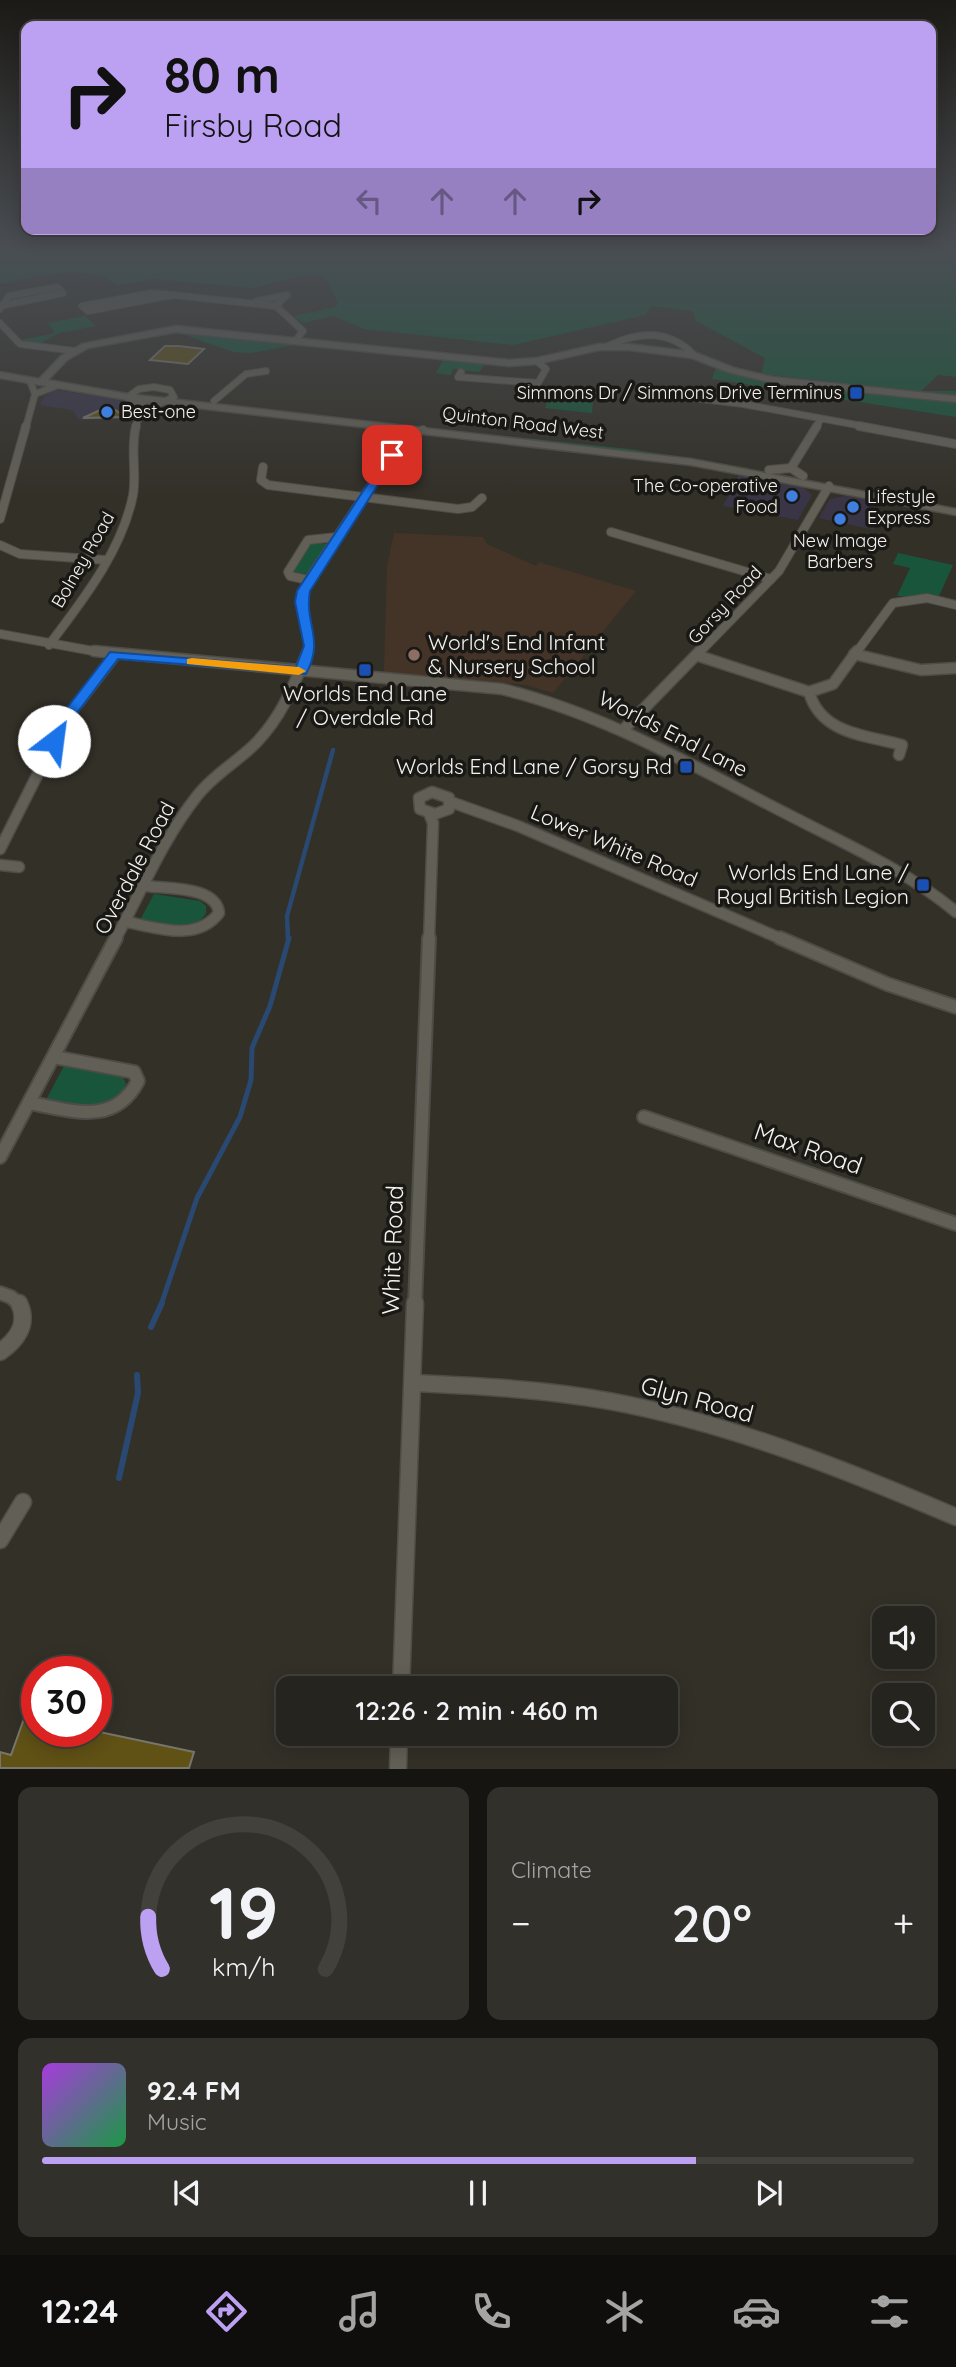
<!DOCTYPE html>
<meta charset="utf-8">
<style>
:root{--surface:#26241e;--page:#32302b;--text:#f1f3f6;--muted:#a4a4a4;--line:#42413c;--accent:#bca0f2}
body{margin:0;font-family:Quicksand,sans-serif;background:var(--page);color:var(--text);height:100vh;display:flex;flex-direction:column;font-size:26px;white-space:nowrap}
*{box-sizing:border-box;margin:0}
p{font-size:23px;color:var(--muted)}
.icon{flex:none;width:38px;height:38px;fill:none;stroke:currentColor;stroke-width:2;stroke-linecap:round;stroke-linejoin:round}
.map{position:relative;height:1769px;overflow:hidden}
.side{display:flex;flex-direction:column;gap:18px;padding:18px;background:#151410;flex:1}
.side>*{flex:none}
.hud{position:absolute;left:21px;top:21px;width:915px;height:214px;border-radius:14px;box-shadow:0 4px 18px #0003,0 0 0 2px var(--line);background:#bca0f2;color:#111;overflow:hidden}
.tools{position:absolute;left:872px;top:1606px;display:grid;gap:14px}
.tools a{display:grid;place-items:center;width:63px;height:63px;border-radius:14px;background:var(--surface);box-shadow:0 4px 18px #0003,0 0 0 2px var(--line);font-size:35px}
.speed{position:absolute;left:21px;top:1656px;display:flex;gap:14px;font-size:35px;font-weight:700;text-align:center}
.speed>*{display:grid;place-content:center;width:91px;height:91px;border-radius:50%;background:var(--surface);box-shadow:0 4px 18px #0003,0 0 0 2px var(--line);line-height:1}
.speed .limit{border:10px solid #d22;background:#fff;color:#111}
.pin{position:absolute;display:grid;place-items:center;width:60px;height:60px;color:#fff;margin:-30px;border-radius:14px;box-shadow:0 4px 10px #0006}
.me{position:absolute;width:77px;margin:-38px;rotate:30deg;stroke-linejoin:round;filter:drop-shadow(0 0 5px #0008)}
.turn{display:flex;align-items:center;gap:24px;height:147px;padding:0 28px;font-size:32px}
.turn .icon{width:91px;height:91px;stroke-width:2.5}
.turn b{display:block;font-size:49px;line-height:60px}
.lanes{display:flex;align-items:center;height:66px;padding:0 28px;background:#0003;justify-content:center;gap:35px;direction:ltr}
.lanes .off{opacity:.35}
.big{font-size:52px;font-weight:600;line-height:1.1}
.side .card{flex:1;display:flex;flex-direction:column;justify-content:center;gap:10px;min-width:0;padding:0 24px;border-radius:14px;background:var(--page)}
.side .dial{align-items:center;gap:0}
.dial svg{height:182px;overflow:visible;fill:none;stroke:var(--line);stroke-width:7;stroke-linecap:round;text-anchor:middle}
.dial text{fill:var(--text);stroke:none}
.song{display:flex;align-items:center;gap:21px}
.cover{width:84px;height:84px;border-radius:10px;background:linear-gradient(135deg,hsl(280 70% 55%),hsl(140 70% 35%))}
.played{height:7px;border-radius:4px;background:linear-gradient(90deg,var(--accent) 75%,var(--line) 75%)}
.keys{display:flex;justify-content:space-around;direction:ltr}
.heat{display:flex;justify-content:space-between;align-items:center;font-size:38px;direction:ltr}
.side .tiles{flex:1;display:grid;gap:18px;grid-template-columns:1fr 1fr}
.card:last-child{grid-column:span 2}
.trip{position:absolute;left:276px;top:1676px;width:402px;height:70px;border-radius:14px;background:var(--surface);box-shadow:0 4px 18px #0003,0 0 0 2px var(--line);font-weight:600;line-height:70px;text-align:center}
.menu{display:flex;height:112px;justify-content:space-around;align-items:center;background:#0f0e0c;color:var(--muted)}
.menu .icon{width:49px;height:49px}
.menu .selected{color:var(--accent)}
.menu b{font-size:32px;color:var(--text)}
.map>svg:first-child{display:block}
.commercial{fill:#393546}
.education{fill:#443428}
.green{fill:#19553a}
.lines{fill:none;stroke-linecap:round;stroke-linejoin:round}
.stream-far3{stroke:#294972;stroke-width:2.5}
.stream-far2{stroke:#294972;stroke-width:4.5}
.stream-far1{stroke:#294972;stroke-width:5}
.stream{stroke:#294972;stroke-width:6}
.building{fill:#605115;stroke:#78766c;stroke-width:2}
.street-far4-casing{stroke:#4e4c46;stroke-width:8}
.street-far3-casing{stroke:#4e4c46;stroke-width:10}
.street-far2-casing{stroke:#4e4c46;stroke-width:13}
.street-far1-casing{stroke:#4e4c46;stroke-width:16}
.street-casing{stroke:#4e4c46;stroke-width:19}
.secondary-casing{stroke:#4e4c46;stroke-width:3}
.street-far4{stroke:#625f56;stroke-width:6}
.street-far3{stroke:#625f56;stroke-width:8}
.street-far2{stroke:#625f56;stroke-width:10}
.street-far1{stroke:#625f56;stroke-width:12}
.street{stroke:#625f56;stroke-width:16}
.secondary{fill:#625f56;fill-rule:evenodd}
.route{fill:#1a73e8;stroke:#114b97;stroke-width:2}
.slow{fill:#f59e0b}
.transit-dot{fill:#1a4fb4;stroke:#191815;stroke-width:2.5}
.shop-dot{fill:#3f7fe0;stroke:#191815;stroke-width:2.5}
.education-dot{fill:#8d6e63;stroke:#191815;stroke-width:2.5}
.labels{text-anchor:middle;stroke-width:7;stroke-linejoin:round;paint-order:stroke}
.far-poi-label{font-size:18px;fill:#f4f2ed;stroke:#191815;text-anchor:end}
.far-street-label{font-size:18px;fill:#f4f2ed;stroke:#191815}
.poi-label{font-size:21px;fill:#f4f2ed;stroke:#191815;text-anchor:end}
.street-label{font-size:21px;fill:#f4f2ed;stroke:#191815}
.near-street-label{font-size:24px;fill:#f4f2ed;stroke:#191815}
</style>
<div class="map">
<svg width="956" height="1769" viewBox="0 0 956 1769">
<rect width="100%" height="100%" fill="#333028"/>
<g class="commercial">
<path d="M 54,390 L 117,399 L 131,410 L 128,418 L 79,420 L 72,410 L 40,405 L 44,397 Z"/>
<path d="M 739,475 L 803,487 L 812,495 L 798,520 L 723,506 Z"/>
<path d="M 845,496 L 880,502 L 871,518 L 875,530 L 819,518 L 830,499 Z"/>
</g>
<path class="education" d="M 394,533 L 483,537 L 487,544 L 536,566 L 539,562 L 636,591 L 553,693 L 526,685 L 384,672 L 387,566 Z"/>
<g class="green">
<path d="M 0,249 L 956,249 L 956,377 L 938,375 L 921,391 L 956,391 L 956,395 L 761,374 L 765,358 L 696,321 L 692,311 L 652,306 L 645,315 L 513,345 L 364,329 L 333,316 L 303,323 L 294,316 L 336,307 L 338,301 L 325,278 L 305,275 L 254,288 L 153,279 L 117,285 C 89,261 33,278 0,284 Z"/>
<path d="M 85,316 L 96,326 L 59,333 L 37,345 L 21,340 L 55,333 L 48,323 Z"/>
<path d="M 177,332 L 300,344 L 251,353 L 233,352 Z"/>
<path d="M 443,360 L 449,360 L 486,363 L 479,372 L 453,369 L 451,375 L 436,373 Z"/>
<path d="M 716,368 L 765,382 L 956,403 L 956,417 L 712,379 Z"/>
<path d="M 553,386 L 594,390 L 592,413 L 545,408 Z"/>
<path d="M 428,428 L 630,449 L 749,468 L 748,470 L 629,451 Z"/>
<path d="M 311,542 L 327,544 L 307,574 L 292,573 Z"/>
<path d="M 898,553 L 953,565 L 939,596 L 897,596 L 910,568 L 893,564 Z"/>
<path d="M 154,894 L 200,901 L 206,906 L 206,913 C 195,935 160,922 140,920 Z"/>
<path d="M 64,1066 L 123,1077 L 126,1084 C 113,1118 74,1103 46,1100 Z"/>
</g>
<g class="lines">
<path class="stream-far3" d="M 941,249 L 956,253"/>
<path class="stream-far2" d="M 288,940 L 287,916 L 333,750"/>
<path class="stream-far1" d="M 161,1305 L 197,1198 L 240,1117 L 251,1080 L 252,1048 L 270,1006 L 289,938"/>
<g class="stream">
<path d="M 151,1327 L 162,1303"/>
<path d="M 119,1478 L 138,1393 L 137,1375"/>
</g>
</g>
<g class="building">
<path d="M 165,346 L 179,346 L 204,349 L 188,364 L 150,360 Z"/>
<path d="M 109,406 L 126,417 L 83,418 Z"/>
<path d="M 25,1716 L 37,1719 L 37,1731 L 95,1731 L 194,1752 L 189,1768 L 0,1768 L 0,1752 L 11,1755 Z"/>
</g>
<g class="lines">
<g class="street-far4-casing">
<g id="street-far4">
<path d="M 152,293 L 173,295 L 88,311 L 82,306 Z"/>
<path d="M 173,295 L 276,306 L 303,331 L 296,340"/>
<path d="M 257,301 L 287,295 L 276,306"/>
<path d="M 0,309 L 9,296 L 57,287 L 63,293 L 5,305"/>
<path d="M 0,323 L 20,344 L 75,351"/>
<path d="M 608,346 C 639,331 669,329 694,355"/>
<path d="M 461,372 L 458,377 L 538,383 L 546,369 L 537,361"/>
<path d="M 154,387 L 170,390 L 174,397 L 152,407 L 129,401 L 128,397 L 139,389 Z"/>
<path d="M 35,394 L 58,385"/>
<path d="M 668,395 L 743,404 L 868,427"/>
<path d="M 214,401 L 246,374 L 266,371"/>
<path d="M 26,427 L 35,394 L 30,381"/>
<path d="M 135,427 L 144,406"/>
<path d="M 816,427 L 821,419"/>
</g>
</g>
<g class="street-far3-casing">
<g id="street-far3">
<path d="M 859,426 L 956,444"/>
<path d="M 263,467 L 261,480 L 268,485 L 458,509 L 472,507 L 482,498"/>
<path d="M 791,468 L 817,426"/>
<path d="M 769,470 L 791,468 L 803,476"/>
<path d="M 0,519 L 26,426"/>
<path d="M 611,532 L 771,579"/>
<path d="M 0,545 L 20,554 L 105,560"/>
<path d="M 308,580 L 290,576 L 288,572 L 308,540 L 337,537"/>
<path d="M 0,634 L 104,653"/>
<path d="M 49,645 C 82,601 122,551 133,495 C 137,472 130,449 136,426"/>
<path d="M 307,653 L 310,646 L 302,602 L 308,580 L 405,435 L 423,430"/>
<path d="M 699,653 L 779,571 L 829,486"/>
<path d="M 856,653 L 893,603 L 927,598 L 956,605"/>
</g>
</g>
<g class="street-far2-casing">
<g id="street-far2">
<path d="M 94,651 L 502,689 C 608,715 698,769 795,818 C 851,847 907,871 956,912"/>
<path d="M 854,654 L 921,670 L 956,668"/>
<path d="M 699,656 L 809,692 L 833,684 L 857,651"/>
<path d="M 809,692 C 821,734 865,735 902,745 L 899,755"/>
<path d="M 624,729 L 700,651"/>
<path d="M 432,792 L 449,798 L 449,809 L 435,814 L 420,809 L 419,798 Z"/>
<path d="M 451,802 L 518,826 L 784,940"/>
<path d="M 0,849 L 65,720 L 115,655"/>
<path d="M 0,865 L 19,867"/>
<path d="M 127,922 C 158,928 197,942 219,913 C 216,886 168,889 146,886"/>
<path d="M 115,940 C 141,892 163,839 197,796 C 213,775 237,762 256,743 C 282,716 294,685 308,651"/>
<path d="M 429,940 L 433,823 L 429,813"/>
</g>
</g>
<g class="street-far1-casing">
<g id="street-far1">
<path d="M 780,938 L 887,984 L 956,1007"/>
<path d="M 29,1103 C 71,1110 114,1127 138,1081 L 134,1072 L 54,1057"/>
<path d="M 644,1117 L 956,1224"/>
<path d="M 0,1157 L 116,938"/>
<path d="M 0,1293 L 11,1297 L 20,1305"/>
<path d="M 415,1305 L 429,938"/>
</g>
</g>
<g class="street-casing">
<g id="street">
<path d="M 0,1352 C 17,1340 29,1324 19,1303"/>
<path d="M 413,1383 C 478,1386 544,1389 609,1401 C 729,1423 844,1469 956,1517"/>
<path d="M 0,1540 L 23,1502"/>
<path d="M 401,1689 L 415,1303"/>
<path d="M 398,1769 L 399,1734"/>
</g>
</g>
<g class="secondary-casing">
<path id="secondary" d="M 176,326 L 509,360 L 537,358 L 599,344 L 629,344 L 694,352 L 734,368 L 773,377 L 956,396 L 956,402 L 773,383 L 728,372 L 692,358 L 629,350 L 599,350 L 537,364 L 509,366 L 176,332 L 88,348 L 67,360 L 48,380 L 128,394 L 691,459 L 956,509 L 956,515 L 691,465 L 128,400 L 0,378 L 0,372 L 39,379 L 61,356 L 82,344 Z"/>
</g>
<use href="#street-far4" class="street-far4"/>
<use href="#street-far3" class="street-far3"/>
<use href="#street-far2" class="street-far2"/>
<use href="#street-far1" class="street-far1"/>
<use href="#street" class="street"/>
<use href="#secondary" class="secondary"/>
</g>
<linearGradient id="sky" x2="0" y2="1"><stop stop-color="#1c1a16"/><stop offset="0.5" stop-color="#4a4e53"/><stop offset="1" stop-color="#4a4e53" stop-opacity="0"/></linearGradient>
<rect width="956" height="497" fill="url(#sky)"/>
<path class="route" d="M 392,452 L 397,455 L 310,591 C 304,624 325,639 306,674 L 118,659 L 71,721 L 59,745 L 49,745 L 47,741 L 60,717 L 110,652 L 296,667 L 304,646 L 295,602 L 297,591 L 387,455 Z"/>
<path class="slow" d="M 192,658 L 299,667 L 306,671 L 299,675 L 187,664 L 187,659 Z"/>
<g class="transit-dot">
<rect x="849" y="386" width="14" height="14" rx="3.5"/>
<rect x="358" y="663" width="14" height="14" rx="3.5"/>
<rect x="679" y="760" width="14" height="14" rx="3.5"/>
<rect x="916" y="878" width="14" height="14" rx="3.5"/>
</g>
<g class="shop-dot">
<circle cx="107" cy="412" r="7"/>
<circle cx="792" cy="496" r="7"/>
<circle cx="853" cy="507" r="7"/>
<circle cx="840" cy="519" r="7"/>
</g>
<circle class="education-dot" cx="414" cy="655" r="7"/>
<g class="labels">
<g class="far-poi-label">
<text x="842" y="399">Simmons Dr / Simmons Drive Terminus</text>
<text x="121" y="418" text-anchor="start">Best-one</text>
<text x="778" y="492">The Co-operative<tspan x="778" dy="21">Food</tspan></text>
<text x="867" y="503" text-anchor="start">Lifestyle<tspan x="867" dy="21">Express</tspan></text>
<text x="840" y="547" text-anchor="middle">New Image<tspan x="840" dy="21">Barbers</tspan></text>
</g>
<g class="far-street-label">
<text transform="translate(523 423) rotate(7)" y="6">Quinton Road West</text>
<text transform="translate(83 560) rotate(-60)" y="6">Bolney Road</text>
<text transform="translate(725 605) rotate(-47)" y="6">Gorsy Road</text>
</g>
<g class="poi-label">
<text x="428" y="650" text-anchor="start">World's End Infant<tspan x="428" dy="24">&amp; Nursery School</tspan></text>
<text x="365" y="701" text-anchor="middle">Worlds End Lane<tspan x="365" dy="24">/ Overdale Rd</tspan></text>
<text x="672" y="774">Worlds End Lane / Gorsy Rd</text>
<text x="909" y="880">Worlds End Lane /<tspan x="909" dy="24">Royal British Legion</tspan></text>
</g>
<g class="street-label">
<text transform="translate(673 734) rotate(27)" y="7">Worlds End Lane</text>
<text transform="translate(614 846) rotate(23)" y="7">Lower White Road</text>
<text transform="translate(135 868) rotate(-62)" y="7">Overdale Road</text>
</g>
<g class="near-street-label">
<text transform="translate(808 1149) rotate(19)" y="8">Max Road</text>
<text transform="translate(393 1250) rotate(-88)" y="8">White Road</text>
<text transform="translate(697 1400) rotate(15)" y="8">Glyn Road</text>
</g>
</g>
</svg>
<div class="tools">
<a><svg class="icon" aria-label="sound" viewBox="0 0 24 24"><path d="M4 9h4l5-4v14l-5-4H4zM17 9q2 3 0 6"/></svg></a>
<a><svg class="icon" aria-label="search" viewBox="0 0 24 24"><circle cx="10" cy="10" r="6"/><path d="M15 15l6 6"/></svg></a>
</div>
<div class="speed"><div class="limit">30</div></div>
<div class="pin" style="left:392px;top:455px;background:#d93025"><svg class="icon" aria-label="arrive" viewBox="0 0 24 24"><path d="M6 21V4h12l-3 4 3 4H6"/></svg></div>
<svg class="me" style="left:54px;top:741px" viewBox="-20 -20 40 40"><circle r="19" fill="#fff"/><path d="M0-13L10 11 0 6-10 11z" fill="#1a73e8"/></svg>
<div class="trip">12:26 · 2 min · 460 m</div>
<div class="hud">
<div class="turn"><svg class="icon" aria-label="right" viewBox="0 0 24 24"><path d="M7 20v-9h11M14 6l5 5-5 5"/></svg><div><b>80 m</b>Firsby Road</div></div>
<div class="lanes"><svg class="icon off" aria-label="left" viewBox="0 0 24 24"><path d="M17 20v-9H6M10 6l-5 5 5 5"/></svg><svg class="icon off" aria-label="ahead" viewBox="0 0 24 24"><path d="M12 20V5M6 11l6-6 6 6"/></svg><svg class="icon off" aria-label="ahead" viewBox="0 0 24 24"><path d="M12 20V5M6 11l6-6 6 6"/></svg><svg class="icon" aria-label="right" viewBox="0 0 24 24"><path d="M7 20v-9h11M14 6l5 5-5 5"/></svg></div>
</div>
</div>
<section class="side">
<div class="tiles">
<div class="card dial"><svg viewBox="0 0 100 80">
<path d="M14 69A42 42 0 1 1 86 69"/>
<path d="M14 69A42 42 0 0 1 8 46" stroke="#bca0f2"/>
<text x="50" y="56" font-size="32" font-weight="700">19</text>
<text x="50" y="72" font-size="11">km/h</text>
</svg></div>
<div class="card"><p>Climate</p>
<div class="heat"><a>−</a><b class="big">20°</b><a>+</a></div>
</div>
<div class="card">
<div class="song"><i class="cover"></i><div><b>92.4 FM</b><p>Music</p></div></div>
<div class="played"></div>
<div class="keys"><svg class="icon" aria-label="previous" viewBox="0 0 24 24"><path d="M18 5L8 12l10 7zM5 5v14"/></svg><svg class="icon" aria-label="pause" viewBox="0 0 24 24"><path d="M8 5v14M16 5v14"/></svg><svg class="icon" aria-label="next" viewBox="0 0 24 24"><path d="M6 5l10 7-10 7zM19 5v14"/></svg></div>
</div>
</div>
</section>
<nav class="menu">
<b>12:24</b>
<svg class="icon selected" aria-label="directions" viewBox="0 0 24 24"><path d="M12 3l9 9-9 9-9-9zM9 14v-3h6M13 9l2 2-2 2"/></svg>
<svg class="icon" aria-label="music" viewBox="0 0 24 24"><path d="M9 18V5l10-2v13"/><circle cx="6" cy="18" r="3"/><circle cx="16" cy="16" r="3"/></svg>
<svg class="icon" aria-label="phone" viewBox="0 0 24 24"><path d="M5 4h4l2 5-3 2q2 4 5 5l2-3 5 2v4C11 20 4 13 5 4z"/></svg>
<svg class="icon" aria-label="climate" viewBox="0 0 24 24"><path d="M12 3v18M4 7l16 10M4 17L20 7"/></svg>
<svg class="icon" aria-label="car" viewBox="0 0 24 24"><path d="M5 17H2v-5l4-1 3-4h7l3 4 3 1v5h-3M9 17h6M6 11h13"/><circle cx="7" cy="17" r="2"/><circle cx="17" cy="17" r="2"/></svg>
<svg class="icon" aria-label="filters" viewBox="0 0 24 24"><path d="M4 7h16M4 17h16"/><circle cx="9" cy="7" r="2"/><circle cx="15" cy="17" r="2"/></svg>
</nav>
